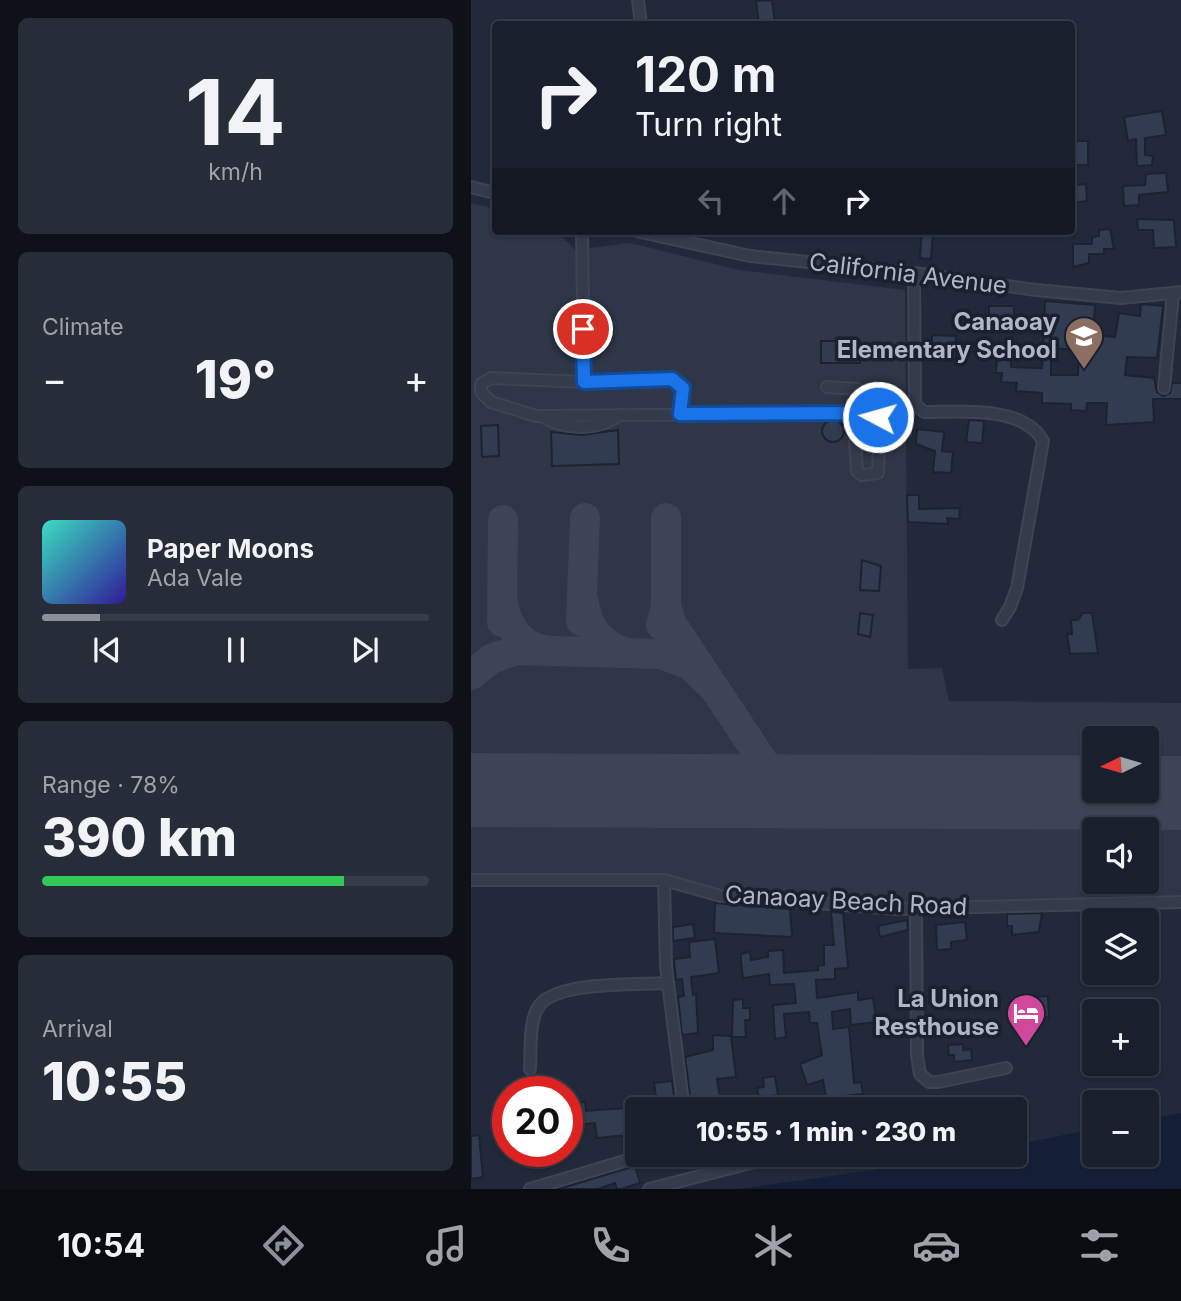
<!DOCTYPE html>
<meta charset="utf-8">
<style>
:root{--surface:#191f2c;--page:#262c38;--text:#f1f3f6;--muted:#9fa2a9;--line:#373d48;--accent:#8c9099}
body{margin:0;font-family:Inter,sans-serif;background:var(--page);color:var(--text);height:100vh;display:flex;flex-direction:column;font-size:26px;white-space:nowrap}
*{box-sizing:border-box;margin:0}
p{font-size:23px;color:var(--muted)}
.icon{flex:none;width:38px;height:38px;fill:none;stroke:currentColor;stroke-width:2;stroke-linecap:round;stroke-linejoin:round}
.map{position:relative;flex:1;overflow:hidden}
.sheet{display:flex;flex-direction:column;gap:18px;padding:18px;background:#0e1118;width:471px}
.sheet>*{flex:none}
.banner{position:absolute;left:21px;top:21px;width:583px;height:214px;border-radius:7px;box-shadow:0 2px 5px #0004,0 0 0 2px var(--line);background:#191f2c;color:var(--text);overflow:hidden}
.needle{width:46px;rotate:265deg}
.fabs{position:absolute;left:611px;top:726px;display:grid;gap:14px}
.fabs a{display:grid;place-items:center;width:77px;height:77px;border-radius:7px;background:var(--surface);box-shadow:0 2px 5px #0004,0 0 0 2px var(--line);font-size:35px}
.speed{position:absolute;left:21px;top:1076px;display:flex;gap:14px;font-size:35px;font-weight:700;text-align:center}
.speed>*{display:grid;place-content:center;width:91px;height:91px;border-radius:50%;background:var(--surface);box-shadow:0 2px 5px #0004,0 0 0 2px var(--line);line-height:1}
.speed .limit{border:10px solid #d22;background:#fff;color:#111}
.pin{position:absolute;display:grid;place-items:center;width:60px;height:60px;color:#fff;margin:-30px;border:4px solid #fff;border-radius:50%;box-shadow:0 2px 7px #0007}
.me{position:absolute;width:77px;margin:-38px;rotate:276deg;stroke-linejoin:round;filter:drop-shadow(0 0 5px #0008)}
.turn{display:flex;align-items:center;gap:24px;height:147px;padding:0 28px;font-size:32px}
.turn .icon{width:91px;height:91px;stroke-width:2.5}
.turn b{display:block;font-size:49px;line-height:60px}
.lanes{display:flex;align-items:center;height:66px;padding:0 28px;background:#0003;justify-content:center;gap:35px;direction:ltr}
.lanes .off{opacity:.35}
.big{font-size:52px;font-weight:800;line-height:1.1}
.sheet .tile{flex:1;display:flex;flex-direction:column;justify-content:center;gap:10px;min-width:0;padding:0 24px;border-radius:10px;background:var(--page)}
.sheet .dial{align-items:center;gap:0}
.dial b{font-size:91px;line-height:1}
.song{display:flex;align-items:center;gap:21px}
.cover{width:84px;height:84px;border-radius:10px;background:linear-gradient(135deg,hsl(170 70% 55%),hsl(250 70% 35%))}
.played{height:7px;border-radius:4px;background:linear-gradient(90deg,var(--accent) 15%,var(--line) 15%)}
.keys{display:flex;justify-content:space-around;direction:ltr}
.heat{display:flex;justify-content:space-between;align-items:center;font-size:38px;direction:ltr}
.charge{height:10px;border-radius:5px;background:linear-gradient(90deg,#34c759 78%,var(--line) 0)}
.trip{position:absolute;left:154px;top:1097px;width:402px;height:70px;border-radius:7px;background:var(--surface);box-shadow:0 2px 5px #0004,0 0 0 2px var(--line);font-weight:800;line-height:70px;text-align:center}
.tabs{display:flex;height:112px;justify-content:space-around;align-items:center;background:#0a0c12;color:var(--muted)}
.tabs .icon{width:49px;height:49px}
.tabs .active{color:var(--accent)}
.tabs b{font-size:32px;color:var(--text)}
main{display:flex;flex:1;min-height:0}
.map>svg:first-child{display:block}
.airport{fill:#2e3647;fill-rule:evenodd}
.water{fill:#141f37}
.lines{fill:none;stroke-linecap:round;stroke-linejoin:round}
.taxiway{stroke:#3c4456;stroke-width:30}
.runway{stroke:#3c4456;stroke-width:74}
.building{fill:#323c50;stroke:#1c2230;stroke-width:2;fill-rule:evenodd}
.minor-casing{stroke:#3e4453;stroke-width:14}
.minor{stroke:#343b4a;stroke-width:10}
.route-casing{stroke:#114b97;stroke-width:18}
.route{stroke:#1a73e8;stroke-width:12}
.labels{text-anchor:middle;stroke-width:7;stroke-linejoin:round;paint-order:stroke}
.street-label{font-size:24px;fill:#afb6c6;stroke:#1a202e}
.poi-label{font-size:24px;font-weight:bold;fill:#afb6c6;stroke:#1a202e;text-anchor:end}
</style>
<main>
<section class="sheet">
<div class="tile dial"><b>14</b><p>km/h</p></div>
<div class="tile"><p>Climate</p>
<div class="heat"><a>−</a><b class="big">19°</b><a>+</a></div>
</div>
<div class="tile">
<div class="song"><i class="cover"></i><div><b>Paper Moons</b><p>Ada Vale</p></div></div>
<div class="played"></div>
<div class="keys"><svg class="icon" aria-label="previous" viewBox="0 0 24 24"><path d="M18 5L8 12l10 7zM5 5v14"/></svg><svg class="icon" aria-label="pause" viewBox="0 0 24 24"><path d="M8 5v14M16 5v14"/></svg><svg class="icon" aria-label="next" viewBox="0 0 24 24"><path d="M6 5l10 7-10 7zM19 5v14"/></svg></div>
</div>
<div class="tile"><p>Range · 78%</p><b class="big">390 km</b><div class="charge"></div></div>
<div class="tile"><p>Arrival</p><b class="big">10:55</b></div>
</section>
<div class="map">
<svg width="711" height="1189" viewBox="0 0 711 1189">
<rect width="100%" height="100%" fill="#21293a"/>
<path class="airport" d="M 0,203 L 24,209 L 24,231 L 85,231 L 104,250 L 159,243 L 268,270 L 434,290 L 437,669 L 471,668 L 478,701 L 710,703 L 710,898 L 429,904 L 252,889 L 195,874 L 0,873 ZM 623,738 L 676,738 L 676,791 L 623,791 ZM 623,830 L 676,830 L 676,882 L 623,882 Z"/>
<path class="water" d="M 710,1113 L 710,1189 L 268,1189 L 403,1170 L 480,1155 L 544,1155 L 544,1145 L 623,1129 L 623,1155 L 676,1155 L 676,1119 Z"/>
<g class="lines">
<g class="taxiway">
<path d="M 113,603 C 117,628 129,645 154,652"/>
<path d="M 32,604 C 36,626 51,649 76,650"/>
<path d="M 195,606 L 201,624 L 293,763 L 315,784 L 339,791"/>
<path d="M 110,621 L 114,518"/>
<path d="M 31,622 L 32,520"/>
<path d="M 190,625 L 195,606 L 195,518"/>
<path d="M 0,675 L 20,659 L 45,650 L 190,654 L 219,665 L 245,690"/>
<path d="M 269,791 L 288,788 L 294,783 L 296,771 L 293,763"/>
</g>
<path class="runway" d="M 0,790 L 711,793"/>
</g>
<g class="building">
<path d="M 301,0 L 304,24 L 288,24 L 285,1 Z"/>
<path d="M 691,111 L 695,135 L 674,138 L 674,155 L 682,156 L 681,165 L 666,166 L 665,139 L 657,141 L 653,117 Z"/>
<path d="M 602,141 L 617,141 L 617,165 L 603,165 Z"/>
<path d="M 695,173 L 697,192 L 668,195 L 668,205 L 653,206 L 652,186 L 674,185 L 675,174 Z"/>
<path d="M 615,184 L 616,201 L 600,203 L 600,185 Z"/>
<path d="M 666,219 L 703,220 L 705,247 L 683,248 L 682,230 L 667,230 Z"/>
<path d="M 639,229 L 643,249 L 633,249 L 633,254 L 618,254 L 618,263 L 602,267 L 602,244 L 621,244 L 621,237 L 628,236 L 628,230 Z"/>
<path d="M 451,231 L 462,231 L 460,259 L 449,258 Z"/>
<path d="M 574,301 L 624,305 L 622,335 L 644,337 L 648,313 L 669,316 L 670,304 L 692,306 L 686,358 L 656,357 L 654,375 L 683,378 L 686,392 L 692,396 L 699,393 L 701,383 L 711,383 L 711,399 L 682,399 L 683,422 L 635,425 L 636,403 L 616,403 L 615,411 L 600,410 L 600,404 L 571,403 L 571,393 L 545,391 L 546,383 L 530,382 L 531,373 L 525,373 L 526,360 L 540,360 L 540,367 L 571,368 ZM 580,348 L 608,350 L 607,375 L 580,375 Z"/>
<rect x="518" y="306" width="25" height="14"/>
<path d="M 461,335 L 485,336 L 485,358 L 461,357 Z"/>
<rect x="350" y="341" width="39" height="22"/>
<path d="M 498,420 L 513,421 L 511,443 L 495,442 Z"/>
<circle cx="362" cy="431" r="11"/>
<path d="M 27,425 L 28,456 L 11,457 L 10,426 Z"/>
<path d="M 446,429 L 473,432 L 471,451 L 482,452 L 480,473 L 462,472 L 464,451 L 445,444 Z"/>
<path d="M 147,430 L 148,464 L 81,466 L 80,432 L 111,435 Z"/>
<path d="M 436,495 L 448,495 L 448,509 L 489,508 L 488,519 L 476,518 L 477,524 L 437,522 Z"/>
<path d="M 391,560 L 410,566 L 408,591 L 389,590 Z"/>
<path d="M 389,613 L 402,615 L 399,637 L 387,634 Z"/>
<path d="M 612,613 L 621,613 L 627,653 L 599,654 L 596,634 L 601,634 L 600,620 L 607,620 Z"/>
<path d="M 244,903 L 319,909 L 321,937 L 243,933 Z"/>
<path d="M 360,912 L 372,913 L 377,968 L 364,969 L 364,979 L 345,980 L 346,998 L 387,992 L 387,1000 L 402,998 L 406,1022 L 380,1025 L 379,1009 L 361,1012 L 362,1029 L 378,1027 L 383,1083 L 390,1082 L 392,1094 L 355,1098 L 352,1080 L 336,1085 L 329,1064 L 351,1055 L 346,1023 L 339,1023 L 338,1012 L 313,1014 L 315,1037 L 304,1039 L 302,1005 L 325,1003 L 323,984 L 299,985 L 298,974 L 272,978 L 270,961 L 270,954 L 279,952 L 280,960 L 297,957 L 297,951 L 312,950 L 313,973 L 347,970 L 347,966 L 353,965 L 353,945 L 363,945 Z"/>
<path d="M 571,913 L 568,932 L 541,935 L 541,926 L 536,926 L 536,914 Z"/>
<path d="M 436,920 L 437,930 L 409,937 L 407,926 Z"/>
<path d="M 494,922 L 496,940 L 480,942 L 480,949 L 466,950 L 465,925 Z"/>
<path d="M 222,924 L 224,938 L 202,941 L 202,927 Z"/>
<path d="M 244,939 L 248,973 L 220,977 L 222,995 L 225,994 L 227,1033 L 211,1035 L 207,997 L 213,996 L 211,979 L 205,980 L 203,959 L 219,957 L 218,942 Z"/>
<path d="M 577,996 L 578,1017 L 546,1019 L 545,998 Z"/>
<path d="M 272,999 L 272,1008 L 279,1008 L 279,1020 L 274,1020 L 275,1037 L 261,1037 L 262,1000 Z"/>
<path d="M 242,1035 L 260,1036 L 265,1077 L 246,1079 L 251,1110 L 221,1110 L 214,1057 L 242,1050 Z"/>
<path d="M 492,1044 L 492,1050 L 500,1049 L 501,1060 L 483,1062 L 483,1055 L 478,1055 L 477,1045 Z"/>
<path d="M 304,1076 L 307,1095 L 288,1098 L 286,1088 L 293,1087 L 292,1078 Z"/>
<path d="M 201,1081 L 205,1110 L 187,1110 L 183,1083 Z"/>
<path d="M 114,1102 L 115,1111 L 154,1108 L 156,1135 L 126,1138 L 124,1123 L 106,1125 L 108,1144 L 96,1146 L 96,1104 Z"/>
<path d="M 8,1135 L 12,1177 L 0,1179 L 0,1136 Z"/>
<path d="M 164,1166 L 169,1183 L 150,1189 L 146,1189 L 144,1183 L 127,1189 L 88,1189 Z"/>
</g>
<g class="lines">
<g class="minor-casing">
<g id="minor">
<path d="M 167,0 L 170,24"/>
<path d="M 0,187 L 24,193"/>
<path d="M 111,231 L 113,382"/>
<path d="M 165,231 L 279,256 L 443,273 L 565,290 L 650,298 L 711,292"/>
<path d="M 443,273 L 444,404 L 453,412 C 487,412 553,405 572,441 L 546,588 L 539,607 L 531,620"/>
<path d="M 356,387 L 386,389 L 394,413"/>
<path d="M 693,388 L 702,294"/>
<path d="M 209,414 L 212,389 L 208,383 L 195,378 L 113,382 L 20,378 L 10,384 L 10,392 L 20,402 L 65,416 L 401,413 L 407,417 L 409,423 L 407,473 L 391,475 L 386,471 L 382,413"/>
<path d="M 72,417 C 94,430 127,431 148,415"/>
<path d="M 0,880 L 193,880 L 250,896 L 426,909 L 711,902"/>
<path d="M 193,880 L 195,967 L 213,1110"/>
<path d="M 445,909 L 446,1056 L 449,1074 L 458,1082 L 467,1082 L 535,1068"/>
<path d="M 59,1069 C 60,1050 58,1025 66,1009 C 81,980 166,985 197,983"/>
<path d="M 386,1110 L 400,1107"/>
<path d="M 59,1189 L 174,1155"/>
<path d="M 178,1189 L 311,1155"/>
</g>
</g>
<use href="#minor" class="minor"/>
</g>
<g class="lines">
<g class="route-casing">
<path id="route" d="M 112,329 L 113,382 L 201,379 L 212,388 L 209,414 L 401,413 L 407,417"/>
</g>
<use href="#route" class="route"/>
</g>
<defs>
<g id="school-pin" transform="scale(2.0125)"><path d="M0 17L-7.5 6A9.5 9.5 0 1 1 7.5 6Z" fill="#8d6e63" stroke="#1a202e"/><path d="M0-5L7-2L0 1L-7-2ZM-4 1L0 2.5L4 1V4Q0 6-4 4Z" fill="#fff"/></g>
<g id="hotel-pin" transform="scale(2.0125)"><path d="M0 17L-7.5 6A9.5 9.5 0 1 1 7.5 6Z" fill="#d1479c" stroke="#1a202e"/><path d="M-6-4.5h1.5V1H6V5H4.5V3h-9V5H-6ZM-4 0a1.8 1.8 0 1 1 3.6 0ZM.5 0V-2.5h3Q6-2.5 6 0Z" fill="#fff"/></g>
</defs>
<g fill-rule="evenodd">
<use href="#school-pin" x="613" y="336"/>
<use href="#hotel-pin" x="555" y="1013"/>
</g>
<g class="labels">
<g class="street-label">
<text transform="translate(437 274) rotate(7)" y="8">California Avenue</text>
<text transform="translate(375 901) rotate(3)" y="8">Canaoay Beach Road</text>
</g>
<g class="poi-label">
<text x="586" y="330">Canaoay<tspan x="586" dy="28">Elementary School</tspan></text>
<text x="528" y="1007">La Union<tspan x="528" dy="28">Resthouse</tspan></text>
</g>
</g>
</svg>
<div class="fabs">
<a><svg class="needle" viewBox="-14 -14 28 28"><path d="M0-13l5 13h-10z" fill="#e53935"/><path d="M0 13l5-13h-10z" fill="#9fa2a9"/></svg></a>
<a><svg class="icon" aria-label="sound" viewBox="0 0 24 24"><path d="M4 9h4l5-4v14l-5-4H4zM17 9q2 3 0 6"/></svg></a>
<a><svg class="icon" aria-label="layers" viewBox="0 0 24 24"><path d="M12 4l9 5-9 5-9-5zM3 14l9 5 9-5"/></svg></a>
<a>+</a>
<a>−</a>
</div>
<div class="speed"><div class="limit">20</div></div>
<div class="pin" style="left:112px;top:329px;background:#d93025"><svg class="icon" aria-label="arrive" viewBox="0 0 24 24"><path d="M6 21V4h12l-3 4 3 4H6"/></svg></div>
<svg class="me" style="left:407px;top:417px" viewBox="-20 -20 40 40"><circle r="17" fill="#1a73e8" stroke="#fff" stroke-width="3"/><path d="M0-11L8 9 0 5-8 9z" fill="#fff"/></svg>
<div class="trip">10:55 · 1 min · 230 m</div>
<div class="banner">
<div class="turn"><svg class="icon" aria-label="right" viewBox="0 0 24 24"><path d="M7 20v-9h11M14 6l5 5-5 5"/></svg><div><b>120 m</b>Turn right</div></div>
<div class="lanes"><svg class="icon off" aria-label="left" viewBox="0 0 24 24"><path d="M17 20v-9H6M10 6l-5 5 5 5"/></svg><svg class="icon off" aria-label="ahead" viewBox="0 0 24 24"><path d="M12 20V5M6 11l6-6 6 6"/></svg><svg class="icon" aria-label="right" viewBox="0 0 24 24"><path d="M7 20v-9h11M14 6l5 5-5 5"/></svg></div>
</div>
</div>
</main>
<nav class="tabs">
<b>10:54</b>
<svg class="icon active" aria-label="directions" viewBox="0 0 24 24"><path d="M12 3l9 9-9 9-9-9zM9 14v-3h6M13 9l2 2-2 2"/></svg>
<svg class="icon" aria-label="music" viewBox="0 0 24 24"><path d="M9 18V5l10-2v13"/><circle cx="6" cy="18" r="3"/><circle cx="16" cy="16" r="3"/></svg>
<svg class="icon" aria-label="phone" viewBox="0 0 24 24"><path d="M5 4h4l2 5-3 2q2 4 5 5l2-3 5 2v4C11 20 4 13 5 4z"/></svg>
<svg class="icon" aria-label="climate" viewBox="0 0 24 24"><path d="M12 3v18M4 7l16 10M4 17L20 7"/></svg>
<svg class="icon" aria-label="car" viewBox="0 0 24 24"><path d="M5 17H2v-5l4-1 3-4h7l3 4 3 1v5h-3M9 17h6M6 11h13"/><circle cx="7" cy="17" r="2"/><circle cx="17" cy="17" r="2"/></svg>
<svg class="icon" aria-label="filters" viewBox="0 0 24 24"><path d="M4 7h16M4 17h16"/><circle cx="9" cy="7" r="2"/><circle cx="15" cy="17" r="2"/></svg>
</nav>
